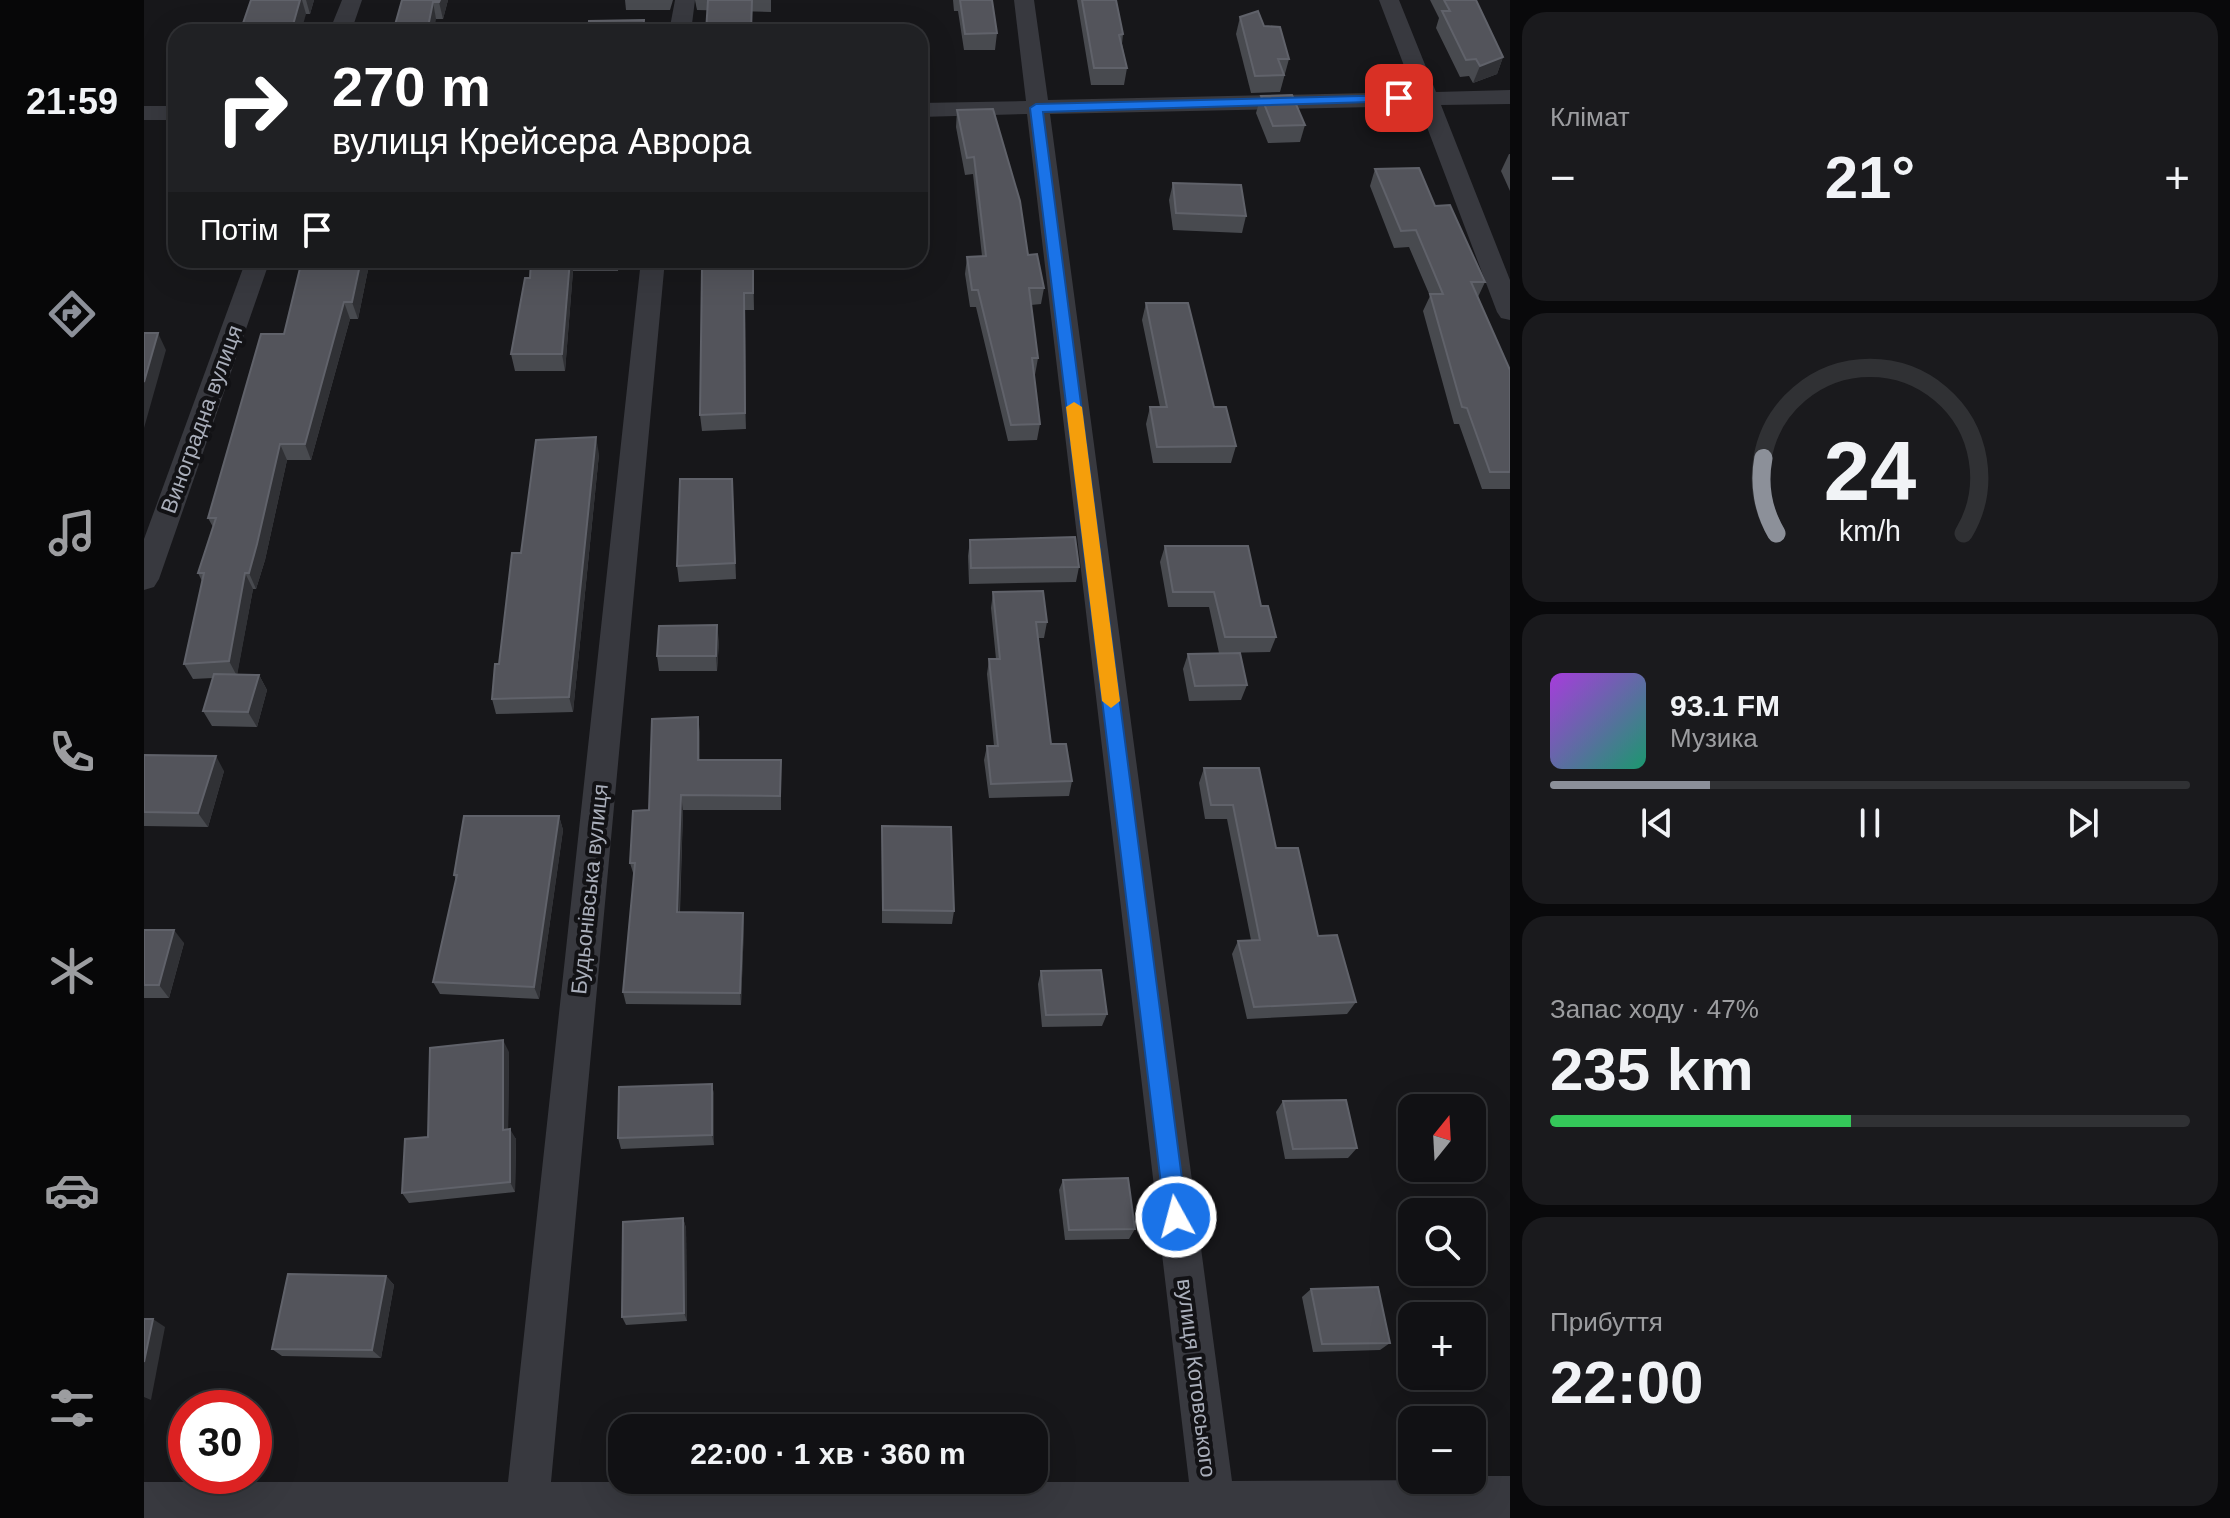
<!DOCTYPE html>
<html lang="uk">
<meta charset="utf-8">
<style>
:root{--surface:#111114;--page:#1a1a1d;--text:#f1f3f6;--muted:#9c9da0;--line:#303134;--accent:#8c9099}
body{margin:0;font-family:Arial,sans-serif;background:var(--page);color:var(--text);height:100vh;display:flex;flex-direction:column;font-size:30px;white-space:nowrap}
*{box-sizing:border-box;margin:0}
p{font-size:26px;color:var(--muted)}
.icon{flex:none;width:44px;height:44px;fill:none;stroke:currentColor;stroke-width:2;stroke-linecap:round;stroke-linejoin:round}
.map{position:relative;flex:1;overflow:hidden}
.drawer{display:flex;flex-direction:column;gap:12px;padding:12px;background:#09090b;width:720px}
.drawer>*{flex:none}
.hud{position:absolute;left:24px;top:24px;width:760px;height:244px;border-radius:24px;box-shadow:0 8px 32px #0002,0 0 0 2px var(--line);background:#202124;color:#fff;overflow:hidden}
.needle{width:52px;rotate:18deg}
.controls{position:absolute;left:1254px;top:1094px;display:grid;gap:16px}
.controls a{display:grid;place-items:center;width:88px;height:88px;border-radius:16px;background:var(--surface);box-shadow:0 8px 32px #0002,0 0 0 2px var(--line);font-size:40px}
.speed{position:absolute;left:24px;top:1390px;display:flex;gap:16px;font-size:40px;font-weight:700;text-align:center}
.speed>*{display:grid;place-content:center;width:104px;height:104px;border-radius:50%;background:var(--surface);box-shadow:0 8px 32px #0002,0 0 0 2px var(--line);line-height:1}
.speed .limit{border:12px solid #d22;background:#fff;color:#111}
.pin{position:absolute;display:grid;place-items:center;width:68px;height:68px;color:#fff;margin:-34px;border-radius:16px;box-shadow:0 4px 12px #0006}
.me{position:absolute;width:88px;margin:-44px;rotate:353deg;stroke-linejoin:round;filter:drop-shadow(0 0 6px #0008)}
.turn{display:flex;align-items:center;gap:28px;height:168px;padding:0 32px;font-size:36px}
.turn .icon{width:104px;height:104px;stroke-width:2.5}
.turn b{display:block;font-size:56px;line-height:68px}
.then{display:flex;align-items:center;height:76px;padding:0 32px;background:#0003;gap:16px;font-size:30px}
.big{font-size:60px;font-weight:600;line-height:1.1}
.drawer .widget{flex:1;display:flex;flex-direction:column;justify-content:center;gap:12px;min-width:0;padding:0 28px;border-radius:24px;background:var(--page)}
.drawer .dial{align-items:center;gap:0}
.dial svg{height:208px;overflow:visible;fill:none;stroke:var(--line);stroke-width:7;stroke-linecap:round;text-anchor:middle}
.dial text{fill:var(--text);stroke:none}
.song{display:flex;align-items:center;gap:24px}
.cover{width:96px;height:96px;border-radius:12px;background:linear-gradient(135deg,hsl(280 70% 55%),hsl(160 70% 35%))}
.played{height:8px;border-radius:4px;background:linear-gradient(90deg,var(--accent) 25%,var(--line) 25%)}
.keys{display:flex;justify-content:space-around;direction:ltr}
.heat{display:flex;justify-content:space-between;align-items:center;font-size:44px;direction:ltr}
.charge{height:12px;border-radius:6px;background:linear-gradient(90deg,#34c759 47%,var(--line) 0)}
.trip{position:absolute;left:464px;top:1414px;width:440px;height:80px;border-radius:24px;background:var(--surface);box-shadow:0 8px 32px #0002,0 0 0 2px var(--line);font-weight:600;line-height:80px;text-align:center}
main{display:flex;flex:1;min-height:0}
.menu{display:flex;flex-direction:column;width:144px;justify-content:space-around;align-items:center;background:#070708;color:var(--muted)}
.menu .icon{width:56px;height:56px}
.menu .active{color:var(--accent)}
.menu b{font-size:36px;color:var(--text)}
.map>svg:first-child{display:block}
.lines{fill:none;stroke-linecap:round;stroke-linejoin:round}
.minor{fill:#38393f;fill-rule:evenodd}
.wall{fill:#484a4f}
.shaded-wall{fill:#303135}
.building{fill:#53545b;stroke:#60626a;stroke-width:2}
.route{fill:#1a73e8;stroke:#114b97;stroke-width:2}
.slow{fill:#f59e0b}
.labels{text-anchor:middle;stroke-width:8;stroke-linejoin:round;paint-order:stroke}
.street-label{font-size:22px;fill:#a9aeba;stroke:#121215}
</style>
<main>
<nav class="menu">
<b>21:59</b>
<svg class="icon active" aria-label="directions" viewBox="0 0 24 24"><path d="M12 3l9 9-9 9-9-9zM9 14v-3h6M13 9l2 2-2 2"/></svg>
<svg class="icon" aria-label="music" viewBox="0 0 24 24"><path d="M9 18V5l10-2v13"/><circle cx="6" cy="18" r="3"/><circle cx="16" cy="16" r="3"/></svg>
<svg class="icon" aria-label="phone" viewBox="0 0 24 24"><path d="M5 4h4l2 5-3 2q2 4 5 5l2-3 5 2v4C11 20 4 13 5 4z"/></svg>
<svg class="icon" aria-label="climate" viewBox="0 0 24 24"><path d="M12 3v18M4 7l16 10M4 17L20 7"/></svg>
<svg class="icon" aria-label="car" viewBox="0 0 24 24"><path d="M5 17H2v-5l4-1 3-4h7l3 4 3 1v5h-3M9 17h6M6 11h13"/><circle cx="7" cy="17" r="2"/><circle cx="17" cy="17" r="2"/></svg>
<svg class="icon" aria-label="filters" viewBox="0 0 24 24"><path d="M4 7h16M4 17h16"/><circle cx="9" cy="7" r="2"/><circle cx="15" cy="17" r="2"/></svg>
</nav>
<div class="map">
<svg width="1366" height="1518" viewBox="0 0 1366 1518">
<rect width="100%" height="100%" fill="#17171a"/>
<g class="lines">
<g class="minor">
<path d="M 198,0 L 218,0 L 207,32 L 185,32 Z"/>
<path d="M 531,0 L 551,0 L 547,32 L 525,32 Z"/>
<path d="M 870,0 L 890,0 L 904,100 L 1270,92 L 1235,0 L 1255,0 L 1292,92 L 1366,90 L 1366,104 L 1297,105 L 1366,280 L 1366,320 L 1357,318 L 1353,312 L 1275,106 L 906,114 L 1088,1481 L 1328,1480 L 1328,1476 L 1366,1476 L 1366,1518 L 0,1518 L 0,1482 L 364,1482 L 497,260 L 521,260 L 407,1482 L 1045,1482 L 883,114 L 776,117 L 776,103 L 882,101 Z"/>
<rect x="0" y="106" width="32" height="14"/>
<path d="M 102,260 L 126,260 L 15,579 L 10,587 L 0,590 L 0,539 Z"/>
</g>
</g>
<g class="wall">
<path d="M 107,0 L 170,0 L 166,14 L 162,14 Z"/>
<path d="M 258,0 L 304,0 L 299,19 L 292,19 Z"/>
<path d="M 481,0 L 529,0 L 526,10 L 482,10 Z"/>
<path d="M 551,0 L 627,0 L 627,12 L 553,10 Z"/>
<path d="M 809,0 L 848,0 L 853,33 L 851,50 L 820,50 L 814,11 L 810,11 Z"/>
<path d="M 933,0 L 972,0 L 979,34 L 978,44 L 983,68 L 980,85 L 947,85 Z"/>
<path d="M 1286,0 L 1332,0 L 1359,57 L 1353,74 L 1329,83 L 1325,76 L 1316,77 L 1292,28 L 1295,18 Z"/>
<path d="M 1096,17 L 1120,26 L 1145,59 L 1136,92 L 1107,93 L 1092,34 Z"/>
<path d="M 1117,96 L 1161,125 L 1156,142 L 1124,143 L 1112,113 Z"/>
<path d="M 813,110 L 900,288 L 897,304 L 887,305 L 894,358 L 891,375 L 890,375 L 896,424 L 893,440 L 864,441 L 832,307 L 826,307 L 821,274 L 823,257 L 838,256 L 829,174 L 821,175 L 812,127 Z"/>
<path d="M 1365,154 L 1366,154 L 1366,191 L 1357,171 Z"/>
<path d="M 1231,169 L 1291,206 L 1341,282 L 1334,297 L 1366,370 L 1366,489 L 1338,489 L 1315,424 L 1310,424 L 1279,311 L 1286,296 L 1265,247 L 1250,248 L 1226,186 Z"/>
<path d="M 1029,183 L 1102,216 L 1098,233 L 1029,230 L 1025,200 Z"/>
<path d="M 226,260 L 214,319 L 206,319 L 167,460 L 143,460 L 121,560 L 112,589 L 109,589 L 93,674 L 115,675 L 123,690 L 113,727 L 68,726 L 59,711 L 69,678 L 49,679 L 40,664 L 58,581 L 54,573 L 69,527 L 64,518 L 140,334 Z"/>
<path d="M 387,260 L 475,260 L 474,271 L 429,271 L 421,371 L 371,371 L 367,354 L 386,278 Z"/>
<path d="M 609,260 L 610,310 L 601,310 L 602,429 L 558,431 L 556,415 L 564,269 Z"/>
<path d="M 1002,303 L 1070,407 L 1092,446 L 1087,463 L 1009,463 L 1002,424 L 1006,407 L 1016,407 L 998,320 Z"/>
<path d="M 455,454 L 429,712 L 352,714 L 348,699 L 377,553 Z"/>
<path d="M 589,496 L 592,579 L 535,582 L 533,566 Z"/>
<path d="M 826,540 L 935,567 L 932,582 L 825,584 L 824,556 Z"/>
<path d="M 1021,546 L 1117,606 L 1132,637 L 1126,652 L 1075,653 L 1065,607 L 1024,607 L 1016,562 Z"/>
<path d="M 849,592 L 903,622 L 900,638 L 894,638 L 907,744 L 928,781 L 925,796 L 845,798 L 840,760 L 843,746 L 850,746 L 843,674 L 845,659 L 852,659 L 847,608 Z"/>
<path d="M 575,641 L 573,671 L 515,671 L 513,656 Z"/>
<path d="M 1044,654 L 1103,685 L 1097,700 L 1045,701 L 1039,669 Z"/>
<path d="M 556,732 L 556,760 L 637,760 L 637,810 L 539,810 L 536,912 L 599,913 L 600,926 L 597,1005 L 482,1004 L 479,992 L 490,876 L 486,863 L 505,810 Z"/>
<path d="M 0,755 L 80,771 L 64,827 L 0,826 Z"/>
<path d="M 1060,768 L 1132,848 L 1174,936 L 1212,1002 L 1203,1014 L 1103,1019 L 1088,954 L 1094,941 L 1107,940 L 1083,819 L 1061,819 L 1055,783 Z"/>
<path d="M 415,816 L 419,830 L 395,999 L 296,994 L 289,982 L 312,880 L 310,875 Z"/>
<path d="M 738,826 L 810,911 L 808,924 L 738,923 Z"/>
<path d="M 0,930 L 40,943 L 25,998 L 0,998 Z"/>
<path d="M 897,971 L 963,1014 L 958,1026 L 898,1027 L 894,984 Z"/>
<path d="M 365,1052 L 364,1129 L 372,1139 L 371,1192 L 265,1203 L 258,1193 L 284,1137 Z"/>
<path d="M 568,1084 L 570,1095 L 570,1145 L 477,1149 L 474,1138 Z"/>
<path d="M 1139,1101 L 1213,1148 L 1204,1158 L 1141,1159 L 1132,1112 Z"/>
<path d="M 919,1180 L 991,1229 L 985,1239 L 921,1240 L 915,1190 Z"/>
<path d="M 539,1218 L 542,1228 L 543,1321 L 482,1325 L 478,1317 Z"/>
<path d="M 242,1276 L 250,1285 L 237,1358 L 138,1356 L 128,1349 Z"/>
<path d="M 1167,1289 L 1246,1343 L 1236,1350 L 1169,1352 L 1158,1297 Z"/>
</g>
<g class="shaded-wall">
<path d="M 156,0 L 158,0 L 162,14 L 157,32 L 147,32 Z"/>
<path d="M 162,0 L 170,0 L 166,14 Z"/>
<path d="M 296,0 L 304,0 L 299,19 L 295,2 Z"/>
<path d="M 289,2 L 292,19 L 290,32 L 283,32 Z"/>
<path d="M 1359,57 L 1353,74 L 1329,83 L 1336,66 Z"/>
<path d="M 217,260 L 226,260 L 214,319 L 208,302 Z"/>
<path d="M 426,260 L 428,260 L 429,271 L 421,371 L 418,354 Z"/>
<path d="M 600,293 L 601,310 L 602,429 L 601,413 Z"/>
<path d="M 200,302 L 206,319 L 167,460 L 161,444 Z"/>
<path d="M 14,333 L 22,350 L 0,428 L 0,382 Z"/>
<path d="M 452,437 L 455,454 L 429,712 L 425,697 Z"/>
<path d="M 136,444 L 143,460 L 121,560 L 112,589 L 105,573 Z"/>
<path d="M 101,573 L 109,589 L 93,676 L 85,661 Z"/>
<path d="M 573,625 L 575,641 L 573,671 L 572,656 Z"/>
<path d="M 115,675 L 123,690 L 113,727 L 104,712 Z"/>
<path d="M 554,717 L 556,732 L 556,774 L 554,760 Z"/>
<path d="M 72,756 L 80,771 L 64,827 L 54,813 Z"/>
<path d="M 537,795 L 539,810 L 535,925 L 533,912 Z"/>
<path d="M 415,816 L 419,830 L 395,999 L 390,987 Z"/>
<path d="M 599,913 L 600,926 L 597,1005 L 596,993 Z"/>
<path d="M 30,930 L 40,943 L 25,998 L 15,985 Z"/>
<path d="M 359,1040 L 365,1052 L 364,1140 L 359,1130 Z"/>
<path d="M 568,1084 L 570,1095 L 570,1145 L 568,1135 Z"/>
<path d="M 366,1129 L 372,1139 L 371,1192 L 366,1182 Z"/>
<path d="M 539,1218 L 542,1228 L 543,1321 L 540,1313 Z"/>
<path d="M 242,1276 L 250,1285 L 237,1358 L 228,1350 Z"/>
<path d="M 9,1319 L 21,1327 L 7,1400 L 0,1397 L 0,1362 Z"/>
</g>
<g class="building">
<path d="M 107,0 L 156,0 L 147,32 L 96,32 Z"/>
<path d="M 258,0 L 296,0 L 295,2 L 289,2 L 283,32 L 249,32 Z"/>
<path d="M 564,0 L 608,0 L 607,32 L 562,32 Z"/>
<path d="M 816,0 L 848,0 L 853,33 L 821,34 Z"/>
<path d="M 938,0 L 972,0 L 979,34 L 975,35 L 983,68 L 950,68 Z"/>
<path d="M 1300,0 L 1332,0 L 1359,57 L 1336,66 L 1332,59 L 1322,60 L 1298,11 L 1306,11 Z"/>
<path d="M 1114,11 L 1120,26 L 1136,27 L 1145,59 L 1134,59 L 1140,75 L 1111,76 L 1096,17 Z"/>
<path d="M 500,20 L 499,32 L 444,32 L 445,21 Z"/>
<path d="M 1148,95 L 1161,125 L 1129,126 L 1117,96 Z"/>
<path d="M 849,109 L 876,201 L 884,255 L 893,254 L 900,288 L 885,288 L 894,358 L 888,358 L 896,424 L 867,425 L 834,290 L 828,290 L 823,257 L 842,256 L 830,157 L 823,158 L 813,110 Z"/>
<path d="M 1275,168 L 1291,206 L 1306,205 L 1341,282 L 1327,282 L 1366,370 L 1366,472 L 1346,472 L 1323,408 L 1318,407 L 1286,294 L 1299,294 L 1272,230 L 1257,231 L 1231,169 Z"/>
<path d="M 1029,183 L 1097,185 L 1102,216 L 1032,213 Z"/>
<path d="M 158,260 L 217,260 L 208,302 L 200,302 L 161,444 L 136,444 L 113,544 L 105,573 L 101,573 L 85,661 L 40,664 L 60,573 L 54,573 L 72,518 L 64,518 L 117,334 L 140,334 Z"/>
<path d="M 387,260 L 426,260 L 418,354 L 367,354 L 381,278 L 386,278 Z"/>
<path d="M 564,260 L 609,260 L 609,293 L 600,293 L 601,413 L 556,415 L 558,269 L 564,269 Z"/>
<path d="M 1002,303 L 1044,303 L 1070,407 L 1082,407 L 1092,446 L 1013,447 L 1006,407 L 1023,407 Z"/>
<path d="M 0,333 L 14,333 L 0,382 Z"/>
<path d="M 452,437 L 425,697 L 348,699 L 351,664 L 355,664 L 368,553 L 377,553 L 392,440 Z"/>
<path d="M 536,479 L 588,479 L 591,563 L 533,566 Z"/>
<path d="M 931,537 L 935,567 L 827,568 L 826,540 Z"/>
<path d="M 1021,546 L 1104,546 L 1117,606 L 1124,606 L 1132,637 L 1081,637 L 1070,592 L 1029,592 Z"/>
<path d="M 899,591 L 903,622 L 892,622 L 907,744 L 922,744 L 928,781 L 847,784 L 843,746 L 854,746 L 845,659 L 856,659 L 849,592 Z"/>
<path d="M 573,625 L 572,656 L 513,656 L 515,626 Z"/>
<path d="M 1096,653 L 1103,685 L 1051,686 L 1044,654 Z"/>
<path d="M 70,674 L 115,675 L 104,712 L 59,711 Z"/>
<path d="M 554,717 L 554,760 L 637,760 L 636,796 L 537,795 L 533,912 L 599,913 L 596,993 L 479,992 L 491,863 L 486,863 L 489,811 L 505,810 L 508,719 Z"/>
<path d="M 0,755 L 72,756 L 54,813 L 0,812 Z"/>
<path d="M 1060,768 L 1115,768 L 1132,848 L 1154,848 L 1174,936 L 1193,935 L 1212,1002 L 1110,1007 L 1094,941 L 1116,940 L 1089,805 L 1067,805 Z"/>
<path d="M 320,816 L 415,816 L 390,987 L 289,982 L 313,875 L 310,875 Z"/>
<path d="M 738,826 L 807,827 L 810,911 L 739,910 Z"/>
<path d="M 0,930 L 30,930 L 15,985 L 0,985 Z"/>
<path d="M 957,970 L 963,1014 L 902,1015 L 897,971 Z"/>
<path d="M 359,1040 L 359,1130 L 366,1129 L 366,1182 L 258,1193 L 261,1139 L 284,1137 L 286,1048 Z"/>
<path d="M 568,1084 L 568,1135 L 474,1138 L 475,1087 Z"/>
<path d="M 1202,1100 L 1213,1148 L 1149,1149 L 1139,1101 Z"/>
<path d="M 984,1178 L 991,1229 L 925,1230 L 919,1180 Z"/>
<path d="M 539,1218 L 540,1313 L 478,1317 L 479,1222 Z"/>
<path d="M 144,1274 L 242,1276 L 228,1350 L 128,1349 Z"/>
<path d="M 1234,1287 L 1246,1343 L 1178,1344 L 1167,1289 Z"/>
<path d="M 0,1319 L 9,1319 L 0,1362 Z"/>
</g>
<path class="route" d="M 1255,95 L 1262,98 L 1260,101 L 899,112 L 1043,1217 L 1040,1225 L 1032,1228 L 1025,1225 L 1021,1217 L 886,108 L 892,104 Z"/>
<path class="slow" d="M 930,402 L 938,407 L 976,701 L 967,708 L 958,701 L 922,407 Z"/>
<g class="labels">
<g class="street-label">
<text transform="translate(57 419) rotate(-70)" y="8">Виноградна вулиця</text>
<text transform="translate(445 889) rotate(-84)" y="8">Будьонівська вулиця</text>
<text transform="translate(1053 1378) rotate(83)" y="8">вулиця Котовського</text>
</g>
</g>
</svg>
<div class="controls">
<a><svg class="needle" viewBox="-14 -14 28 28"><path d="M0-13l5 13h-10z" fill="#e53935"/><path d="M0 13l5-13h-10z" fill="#9c9da0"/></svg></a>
<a><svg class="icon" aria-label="search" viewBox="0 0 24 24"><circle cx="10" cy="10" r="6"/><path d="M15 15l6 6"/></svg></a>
<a>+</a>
<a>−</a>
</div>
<div class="speed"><div class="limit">30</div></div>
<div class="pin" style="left:1255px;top:98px;background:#d93025"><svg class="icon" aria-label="arrive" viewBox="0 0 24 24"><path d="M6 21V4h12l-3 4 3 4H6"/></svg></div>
<svg class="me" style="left:1032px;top:1217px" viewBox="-20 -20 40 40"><circle r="17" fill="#1a73e8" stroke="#fff" stroke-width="3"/><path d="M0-11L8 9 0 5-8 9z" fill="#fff"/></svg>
<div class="trip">22:00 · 1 хв · 360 m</div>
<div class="hud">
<div class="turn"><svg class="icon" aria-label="right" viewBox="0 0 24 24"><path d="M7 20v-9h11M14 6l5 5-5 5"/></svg><div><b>270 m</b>вулиця Крейсера Аврора</div></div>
<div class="then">Потім<svg class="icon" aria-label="arrive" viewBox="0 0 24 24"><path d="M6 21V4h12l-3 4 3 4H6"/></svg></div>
</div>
</div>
<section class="drawer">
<div class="widget"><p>Клімат</p>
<div class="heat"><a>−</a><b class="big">21°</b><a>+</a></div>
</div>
<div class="widget dial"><svg viewBox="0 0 100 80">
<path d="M14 69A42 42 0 1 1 86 69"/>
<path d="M14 69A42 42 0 0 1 9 40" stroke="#8c9099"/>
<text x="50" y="56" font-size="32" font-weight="700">24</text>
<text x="50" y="72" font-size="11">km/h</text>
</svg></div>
<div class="widget">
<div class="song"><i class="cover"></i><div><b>93.1 FM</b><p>Музика</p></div></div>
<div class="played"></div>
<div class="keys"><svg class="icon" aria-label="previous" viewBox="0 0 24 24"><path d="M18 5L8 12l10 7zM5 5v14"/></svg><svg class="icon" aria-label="pause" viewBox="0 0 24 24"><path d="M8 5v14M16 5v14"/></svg><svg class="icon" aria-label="next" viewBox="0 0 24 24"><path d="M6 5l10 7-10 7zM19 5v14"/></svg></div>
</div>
<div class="widget"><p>Запас ходу · 47%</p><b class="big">235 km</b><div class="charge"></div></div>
<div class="widget"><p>Прибуття</p><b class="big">22:00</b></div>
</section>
</main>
